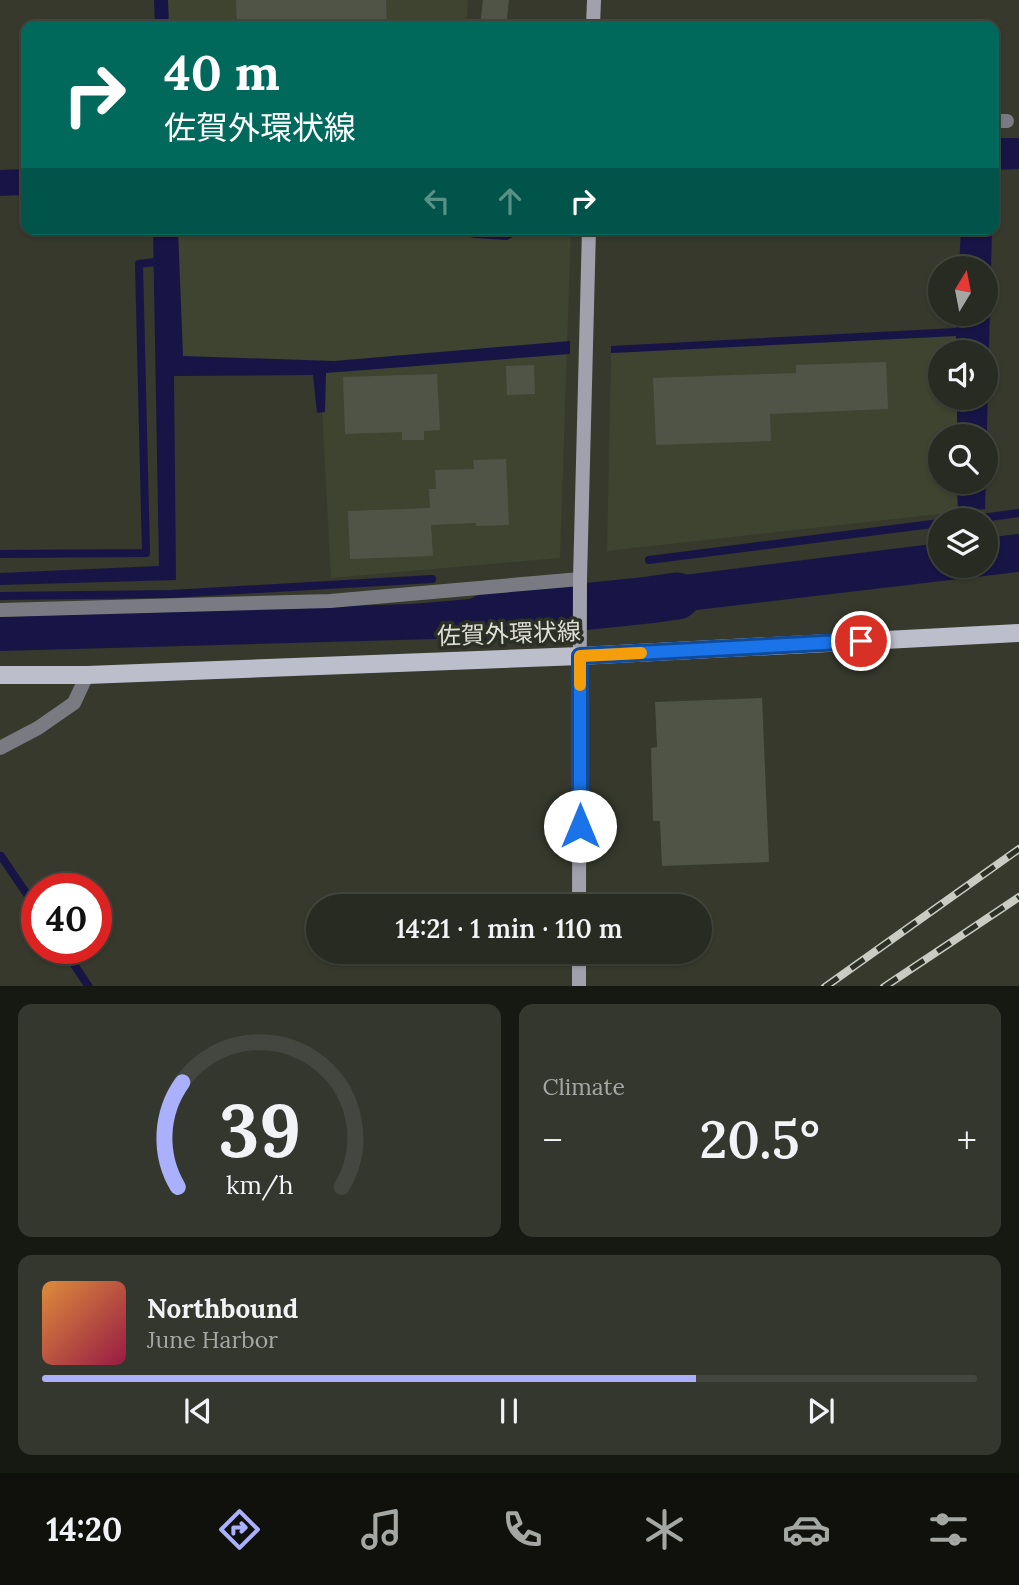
<!DOCTYPE html>
<meta charset="utf-8">
<style>
:root{--surface:#282b21;--page:#34372e;--text:#f1f3f6;--muted:#a5a7a5;--line:#44473f;--accent:#aab0fb}
body{margin:0;font-family:Lora,"Noto Sans JP",serif;background:var(--page);color:var(--text);height:100vh;display:flex;flex-direction:column;font-size:26px;white-space:nowrap}
*{box-sizing:border-box;margin:0}
p{font-size:23px;color:var(--muted)}
.icon{flex:none;width:38px;height:38px;fill:none;stroke:currentColor;stroke-width:2;stroke-linecap:round;stroke-linejoin:round}
.map{position:relative;height:986px;overflow:hidden}
.drawer{display:flex;flex-direction:column;gap:18px;padding:18px;background:#161812;flex:1}
.drawer>*{flex:none}
.hud{position:absolute;left:21px;top:21px;width:978px;height:214px;border-radius:14px;box-shadow:0 2px 5px #0004,0 0 0 2px var(--line);background:#00695c;color:#fff;overflow:hidden}
.needle{width:46px;rotate:10deg}
.controls{position:absolute;left:928px;top:256px;display:grid;gap:14px}
.controls a{display:grid;place-items:center;width:70px;height:70px;border-radius:50%;background:var(--surface);box-shadow:0 2px 5px #0004,0 0 0 2px var(--line);font-size:35px}
.speed{position:absolute;left:21px;top:873px;display:flex;gap:14px;font-size:35px;font-weight:700;text-align:center}
.speed>*{display:grid;place-content:center;width:91px;height:91px;border-radius:50%;background:var(--surface);box-shadow:0 2px 5px #0004,0 0 0 2px var(--line);line-height:1}
.speed .limit{border:10px solid #d22;background:#fff;color:#111}
.pin{position:absolute;display:grid;place-items:center;width:60px;height:60px;color:#fff;margin:-30px;border:4px solid #fff;border-radius:50%;box-shadow:0 2px 7px #0007}
.me{position:absolute;width:77px;margin:-38px;rotate:0deg;stroke-linejoin:round;filter:drop-shadow(0 0 5px #0008)}
.turn{display:flex;align-items:center;gap:24px;height:147px;padding:0 28px;font-size:32px}
.turn .icon{width:91px;height:91px;stroke-width:2.5}
.turn b{display:block;font-size:49px;line-height:60px}
.lanes{display:flex;align-items:center;height:66px;padding:0 28px;background:#0003;justify-content:center;gap:35px;direction:ltr}
.lanes .off{opacity:.35}
.big{font-size:52px;font-weight:600;line-height:1.1}
.drawer .widget{flex:1;display:flex;flex-direction:column;justify-content:center;gap:10px;min-width:0;padding:0 24px;border-radius:14px;background:var(--page)}
.drawer .dial{align-items:center;gap:0}
.dial svg{height:182px;overflow:visible;fill:none;stroke:var(--line);stroke-width:7;stroke-linecap:round;text-anchor:middle}
.dial text{fill:var(--text);stroke:none}
.song{display:flex;align-items:center;gap:21px}
.cover{width:84px;height:84px;border-radius:10px;background:linear-gradient(135deg,hsl(30 70% 55%),hsl(340 70% 35%))}
.played{height:7px;border-radius:4px;background:linear-gradient(90deg,var(--accent) 70%,var(--line) 70%)}
.keys{display:flex;justify-content:space-around;direction:ltr}
.heat{display:flex;justify-content:space-between;align-items:center;font-size:38px;direction:ltr}
.drawer .tiles{flex:1;display:grid;gap:18px;grid-template-columns:1fr 1fr}
.widget:last-child{grid-column:span 2}
.trip{position:absolute;left:306px;top:894px;width:406px;height:70px;border-radius:35px;background:var(--surface);box-shadow:0 2px 5px #0004,0 0 0 2px var(--line);font-weight:600;line-height:70px;text-align:center}
.tabs{display:flex;height:112px;justify-content:space-around;align-items:center;background:#10110d;color:var(--muted)}
.tabs .icon{width:49px;height:49px}
.tabs .current{color:var(--accent)}
.tabs b{font-size:32px;color:var(--text)}
.map>svg:first-child{display:block}
.built{fill:#3e4430}
.water{fill:#181446}
.lines{fill:none;stroke-linecap:round;stroke-linejoin:round}
.stream{stroke:#181446;stroke-width:8}
.river{stroke:#181446;stroke-width:47}
.building{fill:#505447}
.street{stroke:#7a7b82;stroke-width:14}
.secondary{stroke:#a0a1ac;stroke-width:14}
.primary{stroke:#bcbecc;stroke-width:18}
.rail-casing{stroke:#caccc4;stroke-width:8}
.rail{stroke:#2c2f23;stroke-width:5;stroke-dasharray:16;stroke-linecap:butt}
.route-casing{stroke:#114b97;stroke-width:18}
.route{stroke:#1a73e8;stroke-width:12}
.slow{stroke:#f59e0b;stroke-width:12}
.labels{text-anchor:middle;stroke-width:7;stroke-linejoin:round;paint-order:stroke}
.street-label{font-size:24px;fill:#dddfd7;stroke:#2c2f23}
</style>
<div class="map">
<svg width="1019" height="987" viewBox="0 0 1019 987">
<rect width="100%" height="100%" fill="#36392c"/>
<g class="built">
<path d="M 161,0 L 468,0 L 466,26 L 162,26 Z"/>
<path d="M 169,229 L 571,229 L 560,558 L 331,578 L 320,372 L 173,372 Z"/>
<path d="M 956,336 L 956,352 L 940,352 L 940,397 L 957,397 L 957,436 L 940,436 L 940,481 L 957,481 L 958,512 L 607,551 L 611,353 Z"/>
</g>
<g class="water">
<path d="M 154,0 L 168,0 L 169,26 L 155,26 Z"/>
<path d="M 994,138 L 1019,138 L 1019,169 L 994,170 Z"/>
<path d="M 26,169 L 26,195 L 0,196 L 0,170 Z"/>
<path d="M 153,229 L 178,229 L 183,356 L 334,361 L 570,341 L 570,354 L 326,373 L 325,412 L 317,413 L 313,375 L 174,376 L 176,580 L 0,585 L 0,573 L 159,566 Z"/>
<path d="M 436,229 L 530,229 L 507,240 L 474,238 Z"/>
<path d="M 961,229 L 992,229 L 985,509 L 958,512 L 957,481 L 985,481 L 985,436 L 957,436 L 957,397 L 985,397 L 985,352 L 956,352 L 956,336 L 611,353 L 611,346 L 956,328 L 957,313 L 985,313 L 985,268 L 959,268 Z"/>
<path d="M 1019,534 L 1019,572 L 621,619 L 611,603 L 612,584 L 940,543 L 940,565 L 985,565 L 985,538 Z"/>
<path d="M 551,592 L 553,608 L 538,630 L 434,639 L 0,651 L 0,617 L 412,604 Z"/>
</g>
<g class="lines">
<g class="stream">
<path d="M 967,520 L 1019,513"/>
<path d="M 0,554 L 146,553 L 139,264 L 163,261"/>
<path d="M 649,560 L 940,523"/>
<path d="M 0,596 L 171,594 L 432,579"/>
<path d="M 1,856 L 37,909"/>
<path d="M 63,948 L 89,987"/>
</g>
<path class="river" d="M 486,617 L 649,600 L 677,596"/>
</g>
<g class="building">
<path d="M 236,0 L 386,0 L 387,26 L 237,26 Z"/>
<path d="M 483,0 L 509,0 L 506,26 L 480,26 Z"/>
<path d="M 886,362 L 888,409 L 770,414 L 771,441 L 656,445 L 653,378 L 796,373 L 796,365 Z"/>
<path d="M 534,365 L 535,394 L 507,395 L 506,366 Z"/>
<path d="M 437,374 L 440,430 L 424,431 L 424,440 L 402,440 L 402,432 L 345,434 L 343,377 Z"/>
<path d="M 506,459 L 509,525 L 476,526 L 476,523 L 431,525 L 433,556 L 350,559 L 348,511 L 430,508 L 429,489 L 436,489 L 435,470 L 474,469 L 473,460 Z"/>
<path d="M 762,698 L 769,862 L 662,866 L 660,821 L 653,821 L 651,748 L 657,747 L 655,702 Z"/>
</g>
<g class="lines">
<g class="street">
<path d="M 994,121 L 1007,121"/>
<path d="M 0,610 L 330,601 L 580,579"/>
<path d="M 0,748 L 38,728 L 74,703 L 87,675"/>
</g>
<g class="secondary">
<path d="M 593,26 L 594,0"/>
<path d="M 579,906 L 580,579 L 589,229"/>
<path d="M 579,987 L 579,952"/>
</g>
<path class="primary" d="M 0,675 L 87,675 L 580,656 L 1019,633"/>
<g class="rail-casing">
<g id="rail">
<path d="M 825,987 L 1019,849"/>
<path d="M 884,987 L 1019,897"/>
</g>
</g>
<use href="#rail" class="rail"/>
</g>
<g class="lines">
<g class="route-casing">
<path id="route" d="M 580,826 L 580,656 L 861,641"/>
</g>
<use href="#route" class="route"/>
<path class="slow" d="M 580,685 L 580,656 L 641,653"/>
</g>
<g class="labels">
<g class="street-label">
<text transform="translate(509 634) rotate(-2)" y="8">佐賀外環状線</text>
</g>
</g>
</svg>
<div class="controls">
<a><svg class="needle" viewBox="-14 -14 28 28"><path d="M0-13l5 13h-10z" fill="#e53935"/><path d="M0 13l5-13h-10z" fill="#a5a7a5"/></svg></a>
<a><svg class="icon" aria-label="sound" viewBox="0 0 24 24"><path d="M4 9h4l5-4v14l-5-4H4zM17 9q2 3 0 6"/></svg></a>
<a><svg class="icon" aria-label="search" viewBox="0 0 24 24"><circle cx="10" cy="10" r="6"/><path d="M15 15l6 6"/></svg></a>
<a><svg class="icon" aria-label="layers" viewBox="0 0 24 24"><path d="M12 4l9 5-9 5-9-5zM3 14l9 5 9-5"/></svg></a>
</div>
<div class="speed"><div class="limit">40</div></div>
<div class="pin" style="left:861px;top:641px;background:#d93025"><svg class="icon" aria-label="arrive" viewBox="0 0 24 24"><path d="M6 21V4h12l-3 4 3 4H6"/></svg></div>
<svg class="me" style="left:580px;top:826px" viewBox="-20 -20 40 40"><circle r="19" fill="#fff"/><path d="M0-13L10 11 0 6-10 11z" fill="#1a73e8"/></svg>
<div class="trip">14:21 · 1 min · 110 m</div>
<div class="hud">
<div class="turn"><svg class="icon" aria-label="right" viewBox="0 0 24 24"><path d="M7 20v-9h11M14 6l5 5-5 5"/></svg><div><b>40 m</b>佐賀外環状線</div></div>
<div class="lanes"><svg class="icon off" aria-label="left" viewBox="0 0 24 24"><path d="M17 20v-9H6M10 6l-5 5 5 5"/></svg><svg class="icon off" aria-label="ahead" viewBox="0 0 24 24"><path d="M12 20V5M6 11l6-6 6 6"/></svg><svg class="icon" aria-label="right" viewBox="0 0 24 24"><path d="M7 20v-9h11M14 6l5 5-5 5"/></svg></div>
</div>
</div>
<section class="drawer">
<div class="tiles">
<div class="widget dial"><svg viewBox="0 0 100 80">
<path d="M14 69A42 42 0 1 1 86 69"/>
<path d="M14 69A42 42 0 0 1 16 23" stroke="#aab0fb"/>
<text x="50" y="56" font-size="32" font-weight="700">39</text>
<text x="50" y="72" font-size="11">km/h</text>
</svg></div>
<div class="widget"><p>Climate</p>
<div class="heat"><a>−</a><b class="big">20.5°</b><a>+</a></div>
</div>
<div class="widget">
<div class="song"><i class="cover"></i><div><b>Northbound</b><p>June Harbor</p></div></div>
<div class="played"></div>
<div class="keys"><svg class="icon" aria-label="previous" viewBox="0 0 24 24"><path d="M18 5L8 12l10 7zM5 5v14"/></svg><svg class="icon" aria-label="pause" viewBox="0 0 24 24"><path d="M8 5v14M16 5v14"/></svg><svg class="icon" aria-label="next" viewBox="0 0 24 24"><path d="M6 5l10 7-10 7zM19 5v14"/></svg></div>
</div>
</div>
</section>
<nav class="tabs">
<b>14:20</b>
<svg class="icon current" aria-label="directions" viewBox="0 0 24 24"><path d="M12 3l9 9-9 9-9-9zM9 14v-3h6M13 9l2 2-2 2"/></svg>
<svg class="icon" aria-label="music" viewBox="0 0 24 24"><path d="M9 18V5l10-2v13"/><circle cx="6" cy="18" r="3"/><circle cx="16" cy="16" r="3"/></svg>
<svg class="icon" aria-label="phone" viewBox="0 0 24 24"><path d="M5 4h4l2 5-3 2q2 4 5 5l2-3 5 2v4C11 20 4 13 5 4z"/></svg>
<svg class="icon" aria-label="climate" viewBox="0 0 24 24"><path d="M12 3v18M4 7l16 10M4 17L20 7"/></svg>
<svg class="icon" aria-label="car" viewBox="0 0 24 24"><path d="M5 17H2v-5l4-1 3-4h7l3 4 3 1v5h-3M9 17h6M6 11h13"/><circle cx="7" cy="17" r="2"/><circle cx="17" cy="17" r="2"/></svg>
<svg class="icon" aria-label="filters" viewBox="0 0 24 24"><path d="M4 7h16M4 17h16"/><circle cx="9" cy="7" r="2"/><circle cx="15" cy="17" r="2"/></svg>
</nav>
